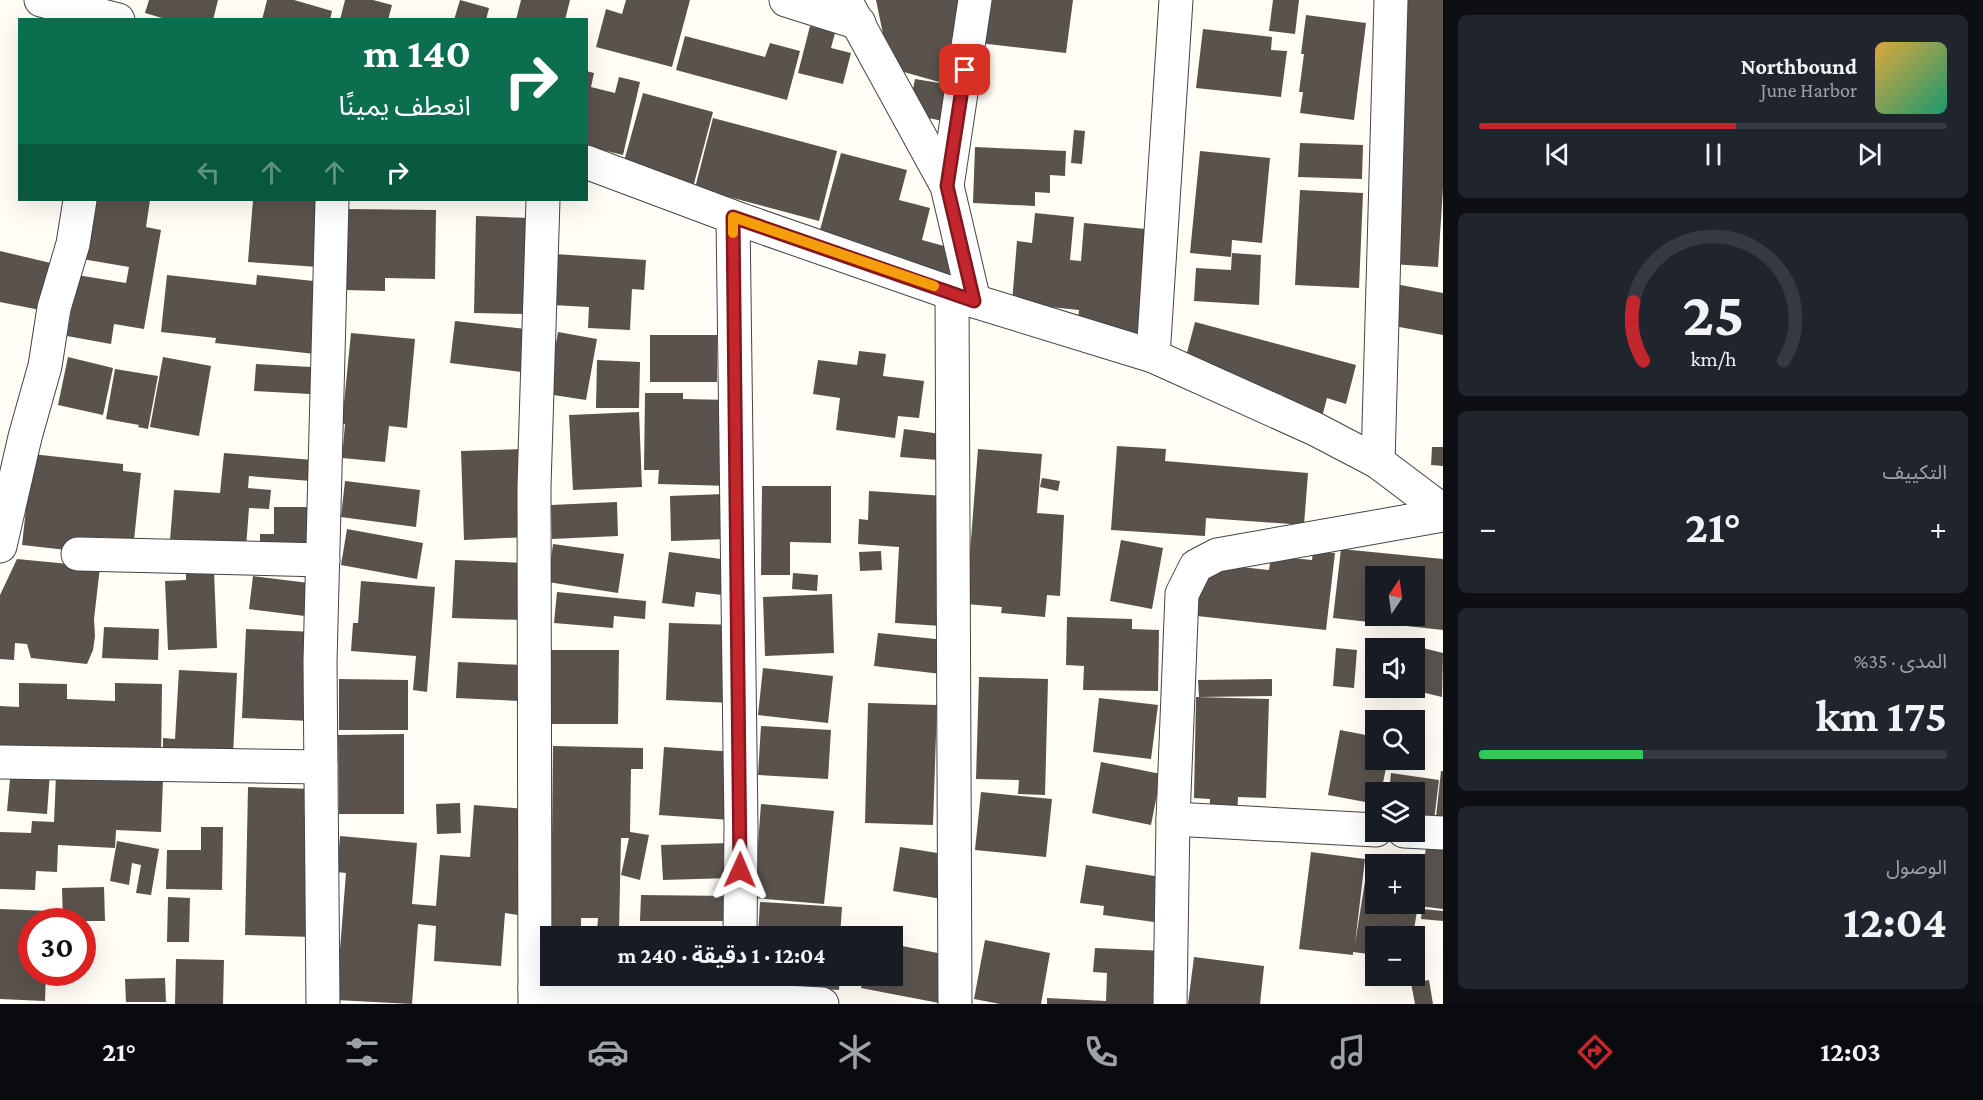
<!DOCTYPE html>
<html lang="ar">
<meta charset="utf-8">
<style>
:root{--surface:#171b24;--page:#20242c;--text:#f1f3f6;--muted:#9ea1a6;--line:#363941;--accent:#c4262e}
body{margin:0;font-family:"Crimson Pro","Noto Sans Arabic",serif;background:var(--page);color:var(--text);direction:rtl;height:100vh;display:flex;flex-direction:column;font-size:22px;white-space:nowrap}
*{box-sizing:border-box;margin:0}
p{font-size:20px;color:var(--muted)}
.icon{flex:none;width:33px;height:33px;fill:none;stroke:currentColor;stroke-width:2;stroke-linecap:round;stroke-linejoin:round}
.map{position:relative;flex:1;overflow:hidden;direction:ltr}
.drawer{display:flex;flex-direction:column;gap:15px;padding:15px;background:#0d0f14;width:540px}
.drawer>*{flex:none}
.guide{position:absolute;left:18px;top:18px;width:570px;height:183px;border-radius:0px;box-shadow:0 6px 24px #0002;direction:rtl;background:#0b6e4f;color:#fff;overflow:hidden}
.needle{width:39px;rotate:13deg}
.fabs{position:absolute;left:1365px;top:566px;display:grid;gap:12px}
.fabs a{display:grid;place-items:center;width:60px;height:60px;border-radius:0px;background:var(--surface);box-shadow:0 6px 24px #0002;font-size:30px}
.speed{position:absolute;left:18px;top:908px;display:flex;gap:12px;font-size:30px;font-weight:700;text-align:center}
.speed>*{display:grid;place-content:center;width:78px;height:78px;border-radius:50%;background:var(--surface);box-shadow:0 6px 24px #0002;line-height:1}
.speed .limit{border:9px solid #d22;background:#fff;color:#111}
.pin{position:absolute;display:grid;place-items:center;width:51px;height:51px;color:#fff;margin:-26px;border-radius:12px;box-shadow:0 3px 9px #0006}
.me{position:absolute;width:66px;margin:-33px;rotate:1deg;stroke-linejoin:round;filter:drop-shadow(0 0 4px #0008)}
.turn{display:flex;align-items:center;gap:21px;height:126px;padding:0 18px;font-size:27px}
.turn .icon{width:78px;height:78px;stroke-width:2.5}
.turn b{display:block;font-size:42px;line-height:51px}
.lanes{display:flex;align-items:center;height:57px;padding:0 18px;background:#0003;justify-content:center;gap:30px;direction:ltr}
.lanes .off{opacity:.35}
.big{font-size:45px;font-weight:700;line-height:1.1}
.drawer .tile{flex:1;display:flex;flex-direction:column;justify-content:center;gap:9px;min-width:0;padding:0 21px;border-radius:9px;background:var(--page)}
.drawer .dial{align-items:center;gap:0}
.dial svg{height:156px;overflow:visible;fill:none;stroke:var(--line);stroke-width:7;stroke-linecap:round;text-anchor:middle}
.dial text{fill:var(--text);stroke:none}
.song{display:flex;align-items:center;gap:18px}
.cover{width:72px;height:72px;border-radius:9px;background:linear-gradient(135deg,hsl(40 70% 55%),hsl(160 70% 35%))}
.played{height:6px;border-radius:3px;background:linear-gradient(90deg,var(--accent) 55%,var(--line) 55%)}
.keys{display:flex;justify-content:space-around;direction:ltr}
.heat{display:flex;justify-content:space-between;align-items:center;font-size:33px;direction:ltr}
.charge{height:9px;border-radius:4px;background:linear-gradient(90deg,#34c759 35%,var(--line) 0)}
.trip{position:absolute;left:540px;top:926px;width:363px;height:60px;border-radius:0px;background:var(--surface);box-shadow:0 6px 24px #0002;font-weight:700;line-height:60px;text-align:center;direction:rtl}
.tabs{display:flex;height:96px;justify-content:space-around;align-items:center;background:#090b0e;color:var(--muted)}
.tabs .icon{width:42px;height:42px}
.tabs .current{color:var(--accent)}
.tabs b{font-size:27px;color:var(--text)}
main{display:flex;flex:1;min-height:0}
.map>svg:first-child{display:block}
.building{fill:#5a524d;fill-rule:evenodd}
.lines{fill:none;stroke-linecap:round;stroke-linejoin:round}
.minor-casing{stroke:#444;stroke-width:35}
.minor{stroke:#fff;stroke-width:33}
.route-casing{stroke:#7f191e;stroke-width:15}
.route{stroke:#c4262e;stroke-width:10}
.slow{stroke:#f59e0b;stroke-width:10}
</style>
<main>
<section class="drawer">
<div class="tile">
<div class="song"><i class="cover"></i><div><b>Northbound</b><p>June Harbor</p></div></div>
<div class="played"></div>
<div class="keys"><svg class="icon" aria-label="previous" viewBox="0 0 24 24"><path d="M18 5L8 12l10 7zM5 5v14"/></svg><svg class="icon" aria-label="pause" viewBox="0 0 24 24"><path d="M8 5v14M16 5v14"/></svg><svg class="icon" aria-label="next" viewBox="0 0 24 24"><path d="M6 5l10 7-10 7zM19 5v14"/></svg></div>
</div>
<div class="tile dial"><svg viewBox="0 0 100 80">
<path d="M14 69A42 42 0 1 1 86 69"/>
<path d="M14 69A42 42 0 0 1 9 39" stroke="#c4262e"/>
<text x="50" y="56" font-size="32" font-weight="700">25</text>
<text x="50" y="72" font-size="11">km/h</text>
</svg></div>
<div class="tile"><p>التكييف</p>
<div class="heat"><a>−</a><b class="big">21°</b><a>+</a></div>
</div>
<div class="tile"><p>المدى · 35%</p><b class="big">175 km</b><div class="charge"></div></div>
<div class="tile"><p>الوصول</p><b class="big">12:04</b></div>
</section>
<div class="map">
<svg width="1443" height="1004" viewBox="0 0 1443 1004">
<rect width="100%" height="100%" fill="#fffdf5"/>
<g class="building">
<path d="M 149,0 L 218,0 L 213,20 L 169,20 L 145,13 Z"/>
<path d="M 267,0 L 294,0 L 332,11 L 330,20 L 262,20 Z"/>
<path d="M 345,0 L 373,0 L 392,5 L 388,20 L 340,20 Z"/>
<path d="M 460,0 L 489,8 L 486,20 L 454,20 Z"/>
<path d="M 521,0 L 570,0 L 565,20 L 516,20 Z"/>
<path d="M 626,0 L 690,0 L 672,67 L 596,47 L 606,9 L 622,14 Z"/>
<path d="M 876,0 L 962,0 L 943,121 L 908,114 L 915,79 L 946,84 L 890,68 Z"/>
<path d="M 984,0 L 1073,0 L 1066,53 L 979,43 Z"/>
<path d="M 1273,0 L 1299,0 L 1295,34 L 1269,31 Z"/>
<path d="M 1396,0 L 1443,0 L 1443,188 L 1438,267 L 1391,264 Z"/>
<path d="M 1306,15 L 1366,23 L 1354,120 L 1300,113 L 1303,92 L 1299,92 L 1304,54 L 1301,54 Z"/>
<path d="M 810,26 L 835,33 L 831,48 L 851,53 L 843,84 L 798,73 Z"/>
<path d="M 1203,29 L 1272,37 L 1271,50 L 1287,51 L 1281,97 L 1196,88 Z"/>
<path d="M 685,36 L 765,57 L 770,43 L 800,51 L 787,100 L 676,70 Z"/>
<path d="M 586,71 L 594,73 L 591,87 L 615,93 L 619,77 L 640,82 L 623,155 L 586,146 Z"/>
<path d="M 643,93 L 713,112 L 692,191 L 621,172 Z"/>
<path d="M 713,118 L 837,151 L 819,221 L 695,188 Z"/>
<path d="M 1074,130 L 1085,131 L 1082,164 L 1071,163 Z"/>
<path d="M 1300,143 L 1363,145 L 1362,179 L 1298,177 Z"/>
<path d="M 975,147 L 1066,151 L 1065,176 L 1050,175 L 1050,193 L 1035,192 L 1035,206 L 973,203 Z"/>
<path d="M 1200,151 L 1270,158 L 1262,243 L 1232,240 L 1231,257 L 1190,253 Z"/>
<path d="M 841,153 L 907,170 L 899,200 L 930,208 L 922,240 L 955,249 L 949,275 L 817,241 Z"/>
<path d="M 1300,190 L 1363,193 L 1359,288 L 1295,285 Z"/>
<path d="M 92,200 L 150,200 L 146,227 L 161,230 L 144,329 L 114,324 L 111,344 L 67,336 L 77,275 L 126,283 L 129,267 L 82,259 Z"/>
<path d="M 253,200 L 323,200 L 318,267 L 248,262 Z"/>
<path d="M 346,209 L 436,210 L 435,279 L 385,278 L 385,291 L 345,290 Z"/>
<path d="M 1035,213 L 1074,217 L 1070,260 L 1081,261 L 1084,223 L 1156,230 L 1146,338 L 1077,332 L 1079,310 L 1012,303 L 1017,241 L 1032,243 Z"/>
<path d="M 476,216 L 530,218 L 528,314 L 474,313 Z"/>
<path d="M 0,251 L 55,264 L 45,311 L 0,302 Z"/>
<path d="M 1232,253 L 1261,255 L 1259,305 L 1194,301 L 1196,268 L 1231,270 Z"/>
<path d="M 555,254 L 646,260 L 644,290 L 632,289 L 630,330 L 588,328 L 589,307 L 552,305 Z"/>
<path d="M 167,275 L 256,285 L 257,275 L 323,282 L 315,354 L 215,343 L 216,338 L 161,332 Z"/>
<path d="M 1390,283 L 1443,293 L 1443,335 L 1383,324 Z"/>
<path d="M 455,321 L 526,329 L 521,372 L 450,363 Z"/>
<path d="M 1195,322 L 1356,365 L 1346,404 L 1327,398 L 1322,417 L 1280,406 L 1283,395 L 1183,368 Z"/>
<path d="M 558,332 L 597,339 L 586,400 L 547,394 Z"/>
<path d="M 351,333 L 415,339 L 407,428 L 389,426 L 385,462 L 342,458 L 345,424 L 342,423 Z"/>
<rect x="650" y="335" width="67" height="47"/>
<path d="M 859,351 L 886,354 L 883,376 L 924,381 L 919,418 L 898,416 L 895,438 L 836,430 L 840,398 L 813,394 L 818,360 L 857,365 Z"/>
<path d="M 68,357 L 113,368 L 103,415 L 58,405 Z"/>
<path d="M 163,357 L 211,366 L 199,436 L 150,427 Z"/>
<path d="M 597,360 L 640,362 L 639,408 L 596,408 Z"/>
<path d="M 256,364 L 311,367 L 310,394 L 254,391 Z"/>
<path d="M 115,369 L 158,376 L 148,429 L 138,427 L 139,425 L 106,419 Z"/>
<path d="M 645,393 L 683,393 L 683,399 L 731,400 L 730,486 L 658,484 L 659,470 L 644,470 Z"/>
<path d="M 639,412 L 642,487 L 573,490 L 569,415 Z"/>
<path d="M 904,429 L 941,434 L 938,460 L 900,457 Z"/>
<path d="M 1117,446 L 1166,449 L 1165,461 L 1308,473 L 1304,525 L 1206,518 L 1205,536 L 1111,530 Z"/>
<path d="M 1432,447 L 1443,447 L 1443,466 L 1431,465 Z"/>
<path d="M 525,449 L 528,537 L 464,540 L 461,451 Z"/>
<path d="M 978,449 L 1042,454 L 1037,513 L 1064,515 L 1060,596 L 1047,595 L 1045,617 L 1001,613 L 1002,607 L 966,604 Z"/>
<path d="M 224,453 L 313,460 L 311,481 L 249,476 L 248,488 L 271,490 L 269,509 L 249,508 L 246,548 L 170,541 L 174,490 L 220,493 Z"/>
<path d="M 32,454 L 123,464 L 123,471 L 141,473 L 134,540 L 103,537 L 102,554 L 22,545 Z"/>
<path d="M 1042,478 L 1060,481 L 1058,491 L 1040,487 Z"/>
<path d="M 345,481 L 420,490 L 416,527 L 341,517 Z"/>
<path d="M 762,486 L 831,486 L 831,543 L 790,542 L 790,575 L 761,575 Z"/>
<path d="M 869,491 L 945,496 L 942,626 L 895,623 L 899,547 L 858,544 L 859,519 L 868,520 Z"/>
<path d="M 725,494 L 727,539 L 671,541 L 670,496 Z"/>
<path d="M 617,502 L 618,536 L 552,539 L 551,505 Z"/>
<path d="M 274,507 L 316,507 L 316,553 L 260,554 L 260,534 L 274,534 Z"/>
<path d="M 347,529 L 423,543 L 417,579 L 341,565 Z"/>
<path d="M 1121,540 L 1163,548 L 1152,609 L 1110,601 Z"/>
<path d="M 553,544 L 624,554 L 618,593 L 548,582 Z"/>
<path d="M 1341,549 L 1443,559 L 1443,630 L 1333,618 ZM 1376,576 L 1414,576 L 1414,615 L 1376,615 Z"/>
<path d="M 881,551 L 882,570 L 860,571 L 859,552 Z"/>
<path d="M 1313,551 L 1335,553 L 1326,630 L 1197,616 L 1203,563 L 1269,570 L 1271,556 L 1312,560 Z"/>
<path d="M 669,552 L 736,561 L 731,596 L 696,592 L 694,607 L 662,603 Z"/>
<path d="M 17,559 L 100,567 L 94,619 L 95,636 L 93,650 L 87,664 L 31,658 L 27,644 L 15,643 L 14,660 L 0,659 L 0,595 Z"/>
<path d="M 455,560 L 525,563 L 523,620 L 452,618 Z"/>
<path d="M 214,570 L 217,648 L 168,650 L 165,581 L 186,580 L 186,571 Z"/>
<path d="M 793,573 L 818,575 L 817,591 L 792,589 Z"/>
<path d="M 253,576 L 317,584 L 313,617 L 249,609 Z"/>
<path d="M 361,581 L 435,587 L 427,692 L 413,690 L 416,656 L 351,651 L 353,623 L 358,623 Z"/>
<path d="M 557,592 L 646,601 L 645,619 L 614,616 L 613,628 L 554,623 Z"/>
<path d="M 832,594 L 834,653 L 765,656 L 763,597 Z"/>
<path d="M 1067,617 L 1132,619 L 1132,629 L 1159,630 L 1158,691 L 1083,690 L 1084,666 L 1066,665 Z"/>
<path d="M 669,623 L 735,625 L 732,703 L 666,700 Z"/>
<path d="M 104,627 L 159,629 L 158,660 L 102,658 Z"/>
<path d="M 246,629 L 314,632 L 311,721 L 242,718 Z"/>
<path d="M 878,633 L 945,640 L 941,674 L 874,666 Z"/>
<path d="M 1336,648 L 1357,650 L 1354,688 L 1333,686 Z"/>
<path d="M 1423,648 L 1443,653 L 1442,697 L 1405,688 L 1414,687 L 1414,668 L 1417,669 Z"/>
<path d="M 550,650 L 619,650 L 618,724 L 550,724 Z"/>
<path d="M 458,662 L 522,665 L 520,701 L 456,698 Z"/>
<path d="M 763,668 L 833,676 L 828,723 L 758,715 Z"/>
<path d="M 179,670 L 237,673 L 233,755 L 163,751 L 163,738 L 175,739 Z"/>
<path d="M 979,677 L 1048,679 L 1045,795 L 1018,794 L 1019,780 L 976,779 Z"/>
<path d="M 339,679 L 408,680 L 408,730 L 339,730 Z"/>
<path d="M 1272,679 L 1272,696 L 1199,697 L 1198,680 Z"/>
<path d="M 19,683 L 67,684 L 67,699 L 115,701 L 115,683 L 162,684 L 161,761 L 0,758 L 0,706 L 19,707 Z"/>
<path d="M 1196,697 L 1269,699 L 1266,798 L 1238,797 L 1237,820 L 1209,819 L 1210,799 L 1194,798 Z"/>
<path d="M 1099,698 L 1158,705 L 1151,759 L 1093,752 Z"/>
<path d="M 868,703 L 937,705 L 933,825 L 865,823 Z"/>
<path d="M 761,726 L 831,730 L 828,779 L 758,775 Z"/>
<path d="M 1340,730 L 1376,737 L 1376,759 L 1388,759 L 1381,792 L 1376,792 L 1376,804 L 1328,795 Z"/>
<path d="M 404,734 L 404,814 L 339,814 L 338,735 Z"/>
<path d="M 553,746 L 643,748 L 643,769 L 631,769 L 630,832 L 649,835 L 640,880 L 621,875 L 629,838 L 621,838 L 619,932 L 597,932 L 598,918 L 581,918 L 581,932 L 551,932 Z"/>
<path d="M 664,747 L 735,752 L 730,820 L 659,815 Z"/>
<path d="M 1101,762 L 1161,774 L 1151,825 L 1092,813 Z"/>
<path d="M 11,769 L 50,772 L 47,814 L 7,811 Z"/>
<path d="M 1441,771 L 1443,771 L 1443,818 L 1436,817 Z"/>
<path d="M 1391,773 L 1439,780 L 1434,820 L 1415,817 L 1416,808 L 1414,808 L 1414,792 L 1389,792 Z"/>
<path d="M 56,775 L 163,779 L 161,832 L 116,830 L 115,848 L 58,845 L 57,872 L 36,871 L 35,890 L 0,889 L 0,832 L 31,833 L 32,821 L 54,822 Z"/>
<path d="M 248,787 L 316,789 L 312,937 L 245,935 Z"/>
<path d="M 981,792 L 1052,799 L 1046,857 L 975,850 Z"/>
<path d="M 460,803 L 461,833 L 437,834 L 436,804 Z"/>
<path d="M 761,804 L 834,811 L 824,904 L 754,898 Z"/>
<path d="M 474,805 L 526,809 L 518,915 L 505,913 L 501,966 L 434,961 L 436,926 L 418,924 L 412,1004 L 336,1000 L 346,873 L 337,872 L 340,836 L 417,843 L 412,904 L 436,906 L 440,855 L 470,857 Z"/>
<path d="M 201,827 L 223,827 L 222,890 L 166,889 L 167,850 L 201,850 Z"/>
<path d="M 117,841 L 159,849 L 151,895 L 136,893 L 141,865 L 132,863 L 129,885 L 110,881 Z"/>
<path d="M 730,843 L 731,878 L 663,880 L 661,845 Z"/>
<path d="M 1426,845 L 1443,847 L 1443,909 L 1419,906 L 1421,886 L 1413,936 L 1376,936 L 1376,955 L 1353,952 L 1353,955 L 1299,949 L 1311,852 L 1365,859 L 1355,944 L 1369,856 L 1409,863 L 1376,864 L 1376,903 L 1414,903 L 1414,864 L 1424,865 Z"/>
<path d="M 900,847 L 950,855 L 942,899 L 893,891 Z"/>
<path d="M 1086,865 L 1161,877 L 1154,922 L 1103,915 L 1104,906 L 1080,903 Z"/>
<path d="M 104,887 L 105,921 L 63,921 L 62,888 Z"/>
<path d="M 641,895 L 732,896 L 732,921 L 640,921 Z"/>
<path d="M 168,897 L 190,898 L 189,942 L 167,942 Z"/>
<path d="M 760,902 L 842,907 L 840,936 L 758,936 Z"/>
<path d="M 0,909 L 49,911 L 48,921 L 32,921 L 32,972 L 46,972 L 45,1001 L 0,999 Z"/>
<path d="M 1422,909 L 1443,911 L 1443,921 L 1421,919 Z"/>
<path d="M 985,940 L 1050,953 L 1041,1004 L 1000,1004 L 974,999 Z"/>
<path d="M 892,944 L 948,955 L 939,1003 L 861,988 L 863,975 L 892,975 Z"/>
<path d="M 1095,948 L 1166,951 L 1164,1004 L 1047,1004 L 1047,998 L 1106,1001 L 1107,973 L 1093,972 Z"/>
<path d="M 1194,957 L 1264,966 L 1260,1004 L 1188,1004 Z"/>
<path d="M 176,959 L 224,960 L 223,1004 L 175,1004 Z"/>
<path d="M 652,975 L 731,975 L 732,989 L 653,990 Z"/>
<path d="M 762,975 L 840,975 L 839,990 L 761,985 Z"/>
<path d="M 165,978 L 166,1002 L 126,1002 L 125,979 Z"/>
<path d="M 1429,980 L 1433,1004 L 1415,1004 L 1411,983 Z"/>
</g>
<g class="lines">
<g class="minor-casing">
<g id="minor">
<path d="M 41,0 L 118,20"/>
<path d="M 786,0 L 859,23"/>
<path d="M 845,0 L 947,186 L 974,301"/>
<path d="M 586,162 L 733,217 L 974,301 L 1153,356 L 1315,429 L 1378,462 L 1443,511"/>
<path d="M 947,186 L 975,0"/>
<path d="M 733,217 L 741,826 L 740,936"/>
<path d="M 952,292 L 955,1004"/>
<path d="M 1153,356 L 1176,0"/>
<path d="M 1378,462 L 1391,0"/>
<path d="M 0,546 L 25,437 L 45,366 L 54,308 L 73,244 L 80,200"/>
<path d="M 78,554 L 323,560"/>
<path d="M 0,762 L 321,767"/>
<path d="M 1173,819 L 1376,830"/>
<path d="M 1404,831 L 1443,833"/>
<path d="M 535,988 L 822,1004"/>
<path d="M 323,1004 L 320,662 L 332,200"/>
<path d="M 535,1004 L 534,486 L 543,200"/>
<path d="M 1170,1004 L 1173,819 L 1182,594 L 1196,566 L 1217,555 L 1443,515"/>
</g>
</g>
<use href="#minor" class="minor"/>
</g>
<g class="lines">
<g class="route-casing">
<path id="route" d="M 740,870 L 733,217 L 974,301 L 947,186 L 965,70"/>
</g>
<use href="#route" class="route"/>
<path class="slow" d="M 733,233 L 733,217 L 934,286"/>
</g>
</svg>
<div class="fabs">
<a><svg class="needle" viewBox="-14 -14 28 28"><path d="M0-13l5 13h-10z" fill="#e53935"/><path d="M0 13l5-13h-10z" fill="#9ea1a6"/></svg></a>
<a><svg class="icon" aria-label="sound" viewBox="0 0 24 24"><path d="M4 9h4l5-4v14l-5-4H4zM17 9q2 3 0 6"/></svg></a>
<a><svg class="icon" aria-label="search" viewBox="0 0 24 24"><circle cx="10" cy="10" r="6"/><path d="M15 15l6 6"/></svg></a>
<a><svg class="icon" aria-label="layers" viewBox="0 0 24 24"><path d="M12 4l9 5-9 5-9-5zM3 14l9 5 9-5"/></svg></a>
<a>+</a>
<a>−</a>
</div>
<div class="speed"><div class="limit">30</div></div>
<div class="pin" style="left:965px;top:70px;background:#d93025"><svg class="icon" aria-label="arrive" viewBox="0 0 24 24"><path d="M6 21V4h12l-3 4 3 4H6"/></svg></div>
<svg class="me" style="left:740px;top:870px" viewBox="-20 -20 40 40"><path d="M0-17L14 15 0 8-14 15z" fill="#c4262e" stroke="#fff" stroke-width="4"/></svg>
<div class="trip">12:04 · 1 دقيقة · 240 m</div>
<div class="guide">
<div class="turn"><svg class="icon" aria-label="right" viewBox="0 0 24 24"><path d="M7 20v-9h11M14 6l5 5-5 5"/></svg><div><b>140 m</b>انعطف يمينًا</div></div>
<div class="lanes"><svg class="icon off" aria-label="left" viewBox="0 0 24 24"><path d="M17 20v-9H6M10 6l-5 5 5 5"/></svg><svg class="icon off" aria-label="ahead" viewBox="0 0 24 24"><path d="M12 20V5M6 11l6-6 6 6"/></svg><svg class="icon off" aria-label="ahead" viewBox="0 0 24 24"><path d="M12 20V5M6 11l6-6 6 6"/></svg><svg class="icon" aria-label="right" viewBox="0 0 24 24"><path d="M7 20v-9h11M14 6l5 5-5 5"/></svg></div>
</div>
</div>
</main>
<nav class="tabs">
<b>12:03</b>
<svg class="icon current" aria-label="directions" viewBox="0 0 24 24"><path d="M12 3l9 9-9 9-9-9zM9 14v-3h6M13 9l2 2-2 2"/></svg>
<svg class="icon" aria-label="music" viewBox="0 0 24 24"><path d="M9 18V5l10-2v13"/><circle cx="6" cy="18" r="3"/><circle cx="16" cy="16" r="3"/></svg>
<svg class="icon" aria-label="phone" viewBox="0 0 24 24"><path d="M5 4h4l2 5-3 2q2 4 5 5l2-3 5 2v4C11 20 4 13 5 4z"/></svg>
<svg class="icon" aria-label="climate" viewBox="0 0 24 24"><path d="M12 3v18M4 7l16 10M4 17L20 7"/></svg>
<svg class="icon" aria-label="car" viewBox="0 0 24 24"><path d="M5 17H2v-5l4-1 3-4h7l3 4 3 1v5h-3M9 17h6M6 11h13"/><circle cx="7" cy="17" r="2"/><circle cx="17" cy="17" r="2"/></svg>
<svg class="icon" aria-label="filters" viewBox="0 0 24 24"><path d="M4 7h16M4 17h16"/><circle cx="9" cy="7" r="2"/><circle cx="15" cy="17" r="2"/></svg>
<b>21°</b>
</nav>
